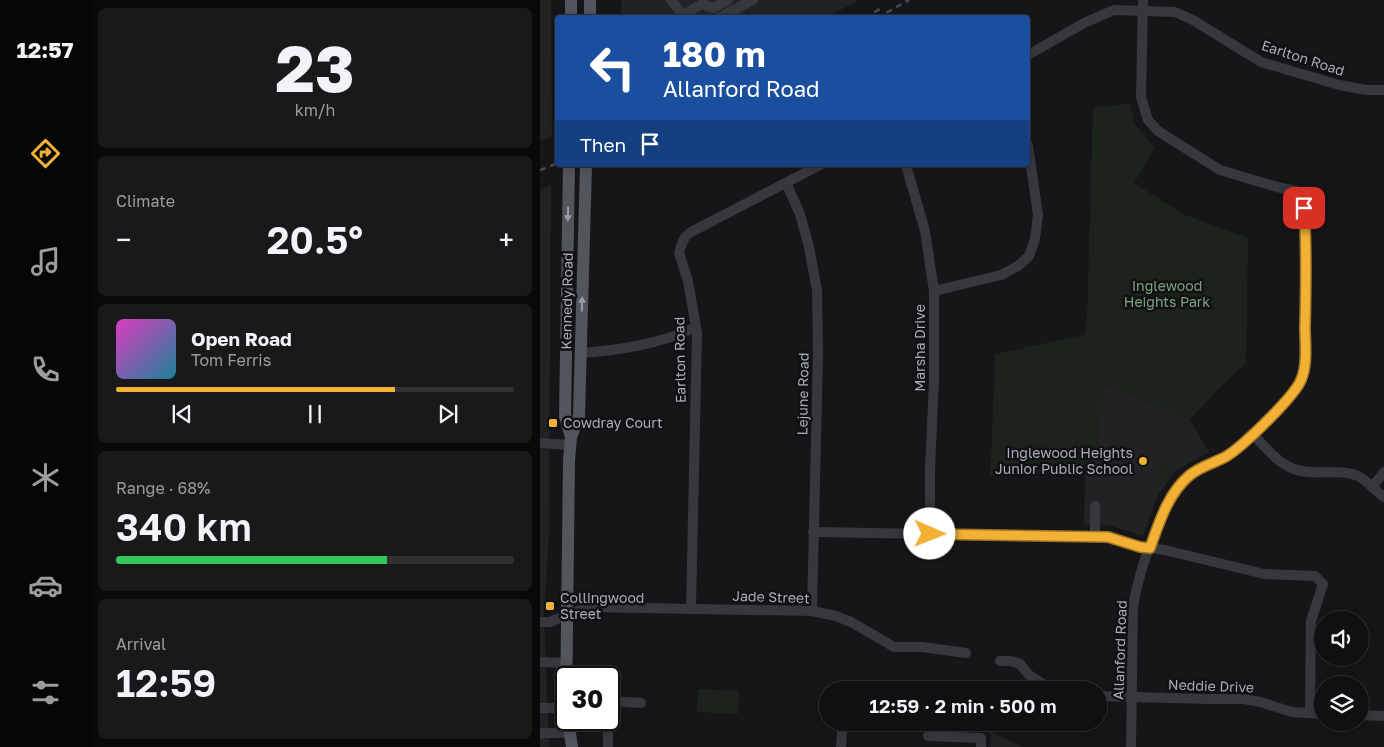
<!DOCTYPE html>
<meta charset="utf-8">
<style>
:root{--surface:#101012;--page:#19191b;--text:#f1f3f6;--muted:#9c9d9f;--line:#303032;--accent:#f2b134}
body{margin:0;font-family:"Golos Text",sans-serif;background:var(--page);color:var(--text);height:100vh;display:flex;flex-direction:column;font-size:19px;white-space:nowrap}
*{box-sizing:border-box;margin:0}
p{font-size:16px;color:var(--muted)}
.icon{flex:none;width:28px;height:28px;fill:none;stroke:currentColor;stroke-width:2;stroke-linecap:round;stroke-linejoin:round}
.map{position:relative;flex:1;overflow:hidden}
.sheet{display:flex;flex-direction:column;gap:8px;padding:8px;background:#09090a;width:450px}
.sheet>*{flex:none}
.banner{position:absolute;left:15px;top:15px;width:475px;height:152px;border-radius:5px;box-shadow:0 2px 8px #0003,0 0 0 1px var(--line);background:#1a4fa0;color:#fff;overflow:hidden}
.fabs{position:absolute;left:774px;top:611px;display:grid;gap:10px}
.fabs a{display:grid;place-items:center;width:55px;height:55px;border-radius:50%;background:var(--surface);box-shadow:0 2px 8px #0003,0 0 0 1px var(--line);font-size:25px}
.speed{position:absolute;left:15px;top:666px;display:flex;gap:10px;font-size:25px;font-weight:700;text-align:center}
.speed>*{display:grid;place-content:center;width:65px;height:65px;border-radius:50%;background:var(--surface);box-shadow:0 2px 8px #0003,0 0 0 1px var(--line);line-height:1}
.speed .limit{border:2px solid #111;border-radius:8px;background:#fff;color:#111}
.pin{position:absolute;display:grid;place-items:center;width:42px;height:42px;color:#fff;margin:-21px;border-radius:10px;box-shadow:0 2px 8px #0006}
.me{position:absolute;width:55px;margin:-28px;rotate:91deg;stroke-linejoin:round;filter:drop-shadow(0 0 4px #0008)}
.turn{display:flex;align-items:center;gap:18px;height:105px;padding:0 25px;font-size:22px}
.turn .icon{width:65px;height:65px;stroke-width:2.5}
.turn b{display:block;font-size:35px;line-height:42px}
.then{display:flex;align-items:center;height:48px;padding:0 25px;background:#0003;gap:10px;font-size:19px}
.big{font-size:38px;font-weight:600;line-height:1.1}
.sheet .widget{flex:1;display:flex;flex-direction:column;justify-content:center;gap:8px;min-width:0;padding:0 18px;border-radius:8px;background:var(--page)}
.sheet .dial{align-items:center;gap:0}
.dial b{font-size:65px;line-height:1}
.song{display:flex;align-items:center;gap:15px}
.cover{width:60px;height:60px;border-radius:8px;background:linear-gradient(135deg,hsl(310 70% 55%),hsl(190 70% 35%))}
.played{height:5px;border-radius:2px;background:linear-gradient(90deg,var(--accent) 70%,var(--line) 70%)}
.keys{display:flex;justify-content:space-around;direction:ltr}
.heat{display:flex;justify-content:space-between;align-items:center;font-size:28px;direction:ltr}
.charge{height:8px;border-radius:4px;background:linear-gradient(90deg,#34c759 68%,var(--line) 0)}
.trip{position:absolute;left:279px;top:681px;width:288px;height:50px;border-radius:25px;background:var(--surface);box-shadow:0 2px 8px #0003,0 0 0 1px var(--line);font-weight:600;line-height:50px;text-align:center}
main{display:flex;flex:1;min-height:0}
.dock{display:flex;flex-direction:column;width:90px;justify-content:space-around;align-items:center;background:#060607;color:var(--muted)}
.dock .icon{width:35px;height:35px}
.dock .on{color:var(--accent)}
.dock b{font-size:22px;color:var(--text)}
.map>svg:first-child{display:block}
.built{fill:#222225}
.green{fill:#1c231d}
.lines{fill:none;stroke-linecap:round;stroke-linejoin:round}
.minor{stroke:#37383d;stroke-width:10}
.major{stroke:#53555c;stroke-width:12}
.rail{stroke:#4a4c52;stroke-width:2.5;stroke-dasharray:6 5;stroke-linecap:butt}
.oneway{fill:#979ba6}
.route-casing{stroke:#9d7322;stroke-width:12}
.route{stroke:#f2b134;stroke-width:9}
.poi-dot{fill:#f2b134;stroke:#111113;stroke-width:2}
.labels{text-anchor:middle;stroke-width:5;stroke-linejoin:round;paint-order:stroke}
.street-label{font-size:14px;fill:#a8adb8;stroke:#111113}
.park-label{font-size:14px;fill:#7fa381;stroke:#111113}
.poi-label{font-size:14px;fill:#a8adb8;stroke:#111113;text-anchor:start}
</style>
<main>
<nav class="dock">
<b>12:57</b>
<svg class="icon on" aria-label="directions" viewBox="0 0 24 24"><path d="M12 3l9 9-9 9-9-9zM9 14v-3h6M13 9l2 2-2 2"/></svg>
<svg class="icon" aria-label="music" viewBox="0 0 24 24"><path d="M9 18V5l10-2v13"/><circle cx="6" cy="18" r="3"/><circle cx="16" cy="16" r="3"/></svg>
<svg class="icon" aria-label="phone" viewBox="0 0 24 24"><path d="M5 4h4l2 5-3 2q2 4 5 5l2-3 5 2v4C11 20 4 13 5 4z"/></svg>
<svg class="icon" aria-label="climate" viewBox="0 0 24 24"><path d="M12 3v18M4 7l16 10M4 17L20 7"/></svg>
<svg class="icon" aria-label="car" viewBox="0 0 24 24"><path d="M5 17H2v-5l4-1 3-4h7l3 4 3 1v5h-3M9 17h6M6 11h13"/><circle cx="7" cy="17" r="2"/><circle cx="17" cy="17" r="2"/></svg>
<svg class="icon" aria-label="filters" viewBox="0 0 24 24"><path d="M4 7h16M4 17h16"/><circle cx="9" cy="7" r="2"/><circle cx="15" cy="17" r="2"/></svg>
</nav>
<section class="sheet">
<div class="widget dial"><b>23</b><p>km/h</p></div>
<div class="widget"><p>Climate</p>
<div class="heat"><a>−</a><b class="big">20.5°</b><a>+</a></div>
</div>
<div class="widget">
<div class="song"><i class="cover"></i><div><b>Open Road</b><p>Tom Ferris</p></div></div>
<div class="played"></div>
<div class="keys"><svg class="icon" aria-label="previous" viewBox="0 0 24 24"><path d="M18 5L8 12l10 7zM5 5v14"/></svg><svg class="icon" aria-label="pause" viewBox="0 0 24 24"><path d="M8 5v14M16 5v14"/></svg><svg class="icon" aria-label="next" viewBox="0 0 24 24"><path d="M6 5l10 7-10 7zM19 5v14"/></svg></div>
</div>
<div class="widget"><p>Range · 68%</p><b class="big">340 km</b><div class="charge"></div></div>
<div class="widget"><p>Arrival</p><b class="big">12:59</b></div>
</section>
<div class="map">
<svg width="844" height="747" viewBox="0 0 844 747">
<rect width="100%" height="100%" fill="#161618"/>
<g class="built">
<path d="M 0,0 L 11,0 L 12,136 L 0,141 Z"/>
<path d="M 82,0 L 319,0 L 287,17 L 80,18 Z"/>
<path d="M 11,185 L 9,534 L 4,615 L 9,747 L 0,747 L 0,190 Z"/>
<path d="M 565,384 L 650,420 L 669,452 L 636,470 L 618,495 L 603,536 L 568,525 L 544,525 L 545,472 L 553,472 Z"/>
<path d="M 450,731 L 482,747 L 451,747 Z"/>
</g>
<g class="green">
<path d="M 590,103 L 594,123 L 615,148 L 594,183 L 645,215 L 708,238 L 706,363 L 678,389 L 650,420 L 566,384 L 552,472 L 450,476 L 452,439 L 455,354 L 544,335 L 547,320 L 553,108 Z"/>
<path d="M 624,459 L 630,464 L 633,471 L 624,481 L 617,478 L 613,466 L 617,461 Z"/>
<path d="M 158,689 L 199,691 L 198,714 L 157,712 Z"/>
</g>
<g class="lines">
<g class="minor">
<path d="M 131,0 L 145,18"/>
<path d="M 143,15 L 162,4 L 173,8 L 188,0"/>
<path d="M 178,18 L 213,0"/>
<path d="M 488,55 L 544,23 L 574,10 L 635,12 L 653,20 L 721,62 L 799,85 L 827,90 L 844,90"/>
<path d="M 366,165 L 385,231 L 394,291 L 394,381 L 390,469 L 390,534"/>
<path d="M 246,183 L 260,214 L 269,247 L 277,290 L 278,354 L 272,611"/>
<path d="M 394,291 L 461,275 L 478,266 L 489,256 L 495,239 L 498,215 L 488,145"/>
<path d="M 41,353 C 81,350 120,344 156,327"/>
<path d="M 712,434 C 725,446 737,463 754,469 C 774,477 800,467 820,477 C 828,482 836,491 844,497"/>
<path d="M 0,443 L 30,445"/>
<path d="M 832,487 L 844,472"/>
<path d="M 555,506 L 555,537"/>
<path d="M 273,532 L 568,537 L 600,547 L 625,550 L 724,574 L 775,576 L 783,584 L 771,621 L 770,713"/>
<path d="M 151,608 L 157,333 L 148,281 L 139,253 L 141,246 L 145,237 L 151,232 L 280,165"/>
<path d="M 0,622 L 10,622 L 48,607 L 272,611 L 296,616 L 311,622 L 354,647 L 382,647 L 426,653"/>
<path d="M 460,661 L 471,661 L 480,664 L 489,675 L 512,690"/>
<path d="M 0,662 L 25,663"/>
<path d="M 558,696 L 668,699 L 704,699 L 720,702 L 752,712 L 782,714"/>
<path d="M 69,701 L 101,703"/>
<path d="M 0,708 L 26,708"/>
<path d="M 820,715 L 844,716"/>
<path d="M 0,734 L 3,733 L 30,733"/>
<path d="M 388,736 L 441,738 L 441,747"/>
<path d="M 68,747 L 68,720"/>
<path d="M 301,747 L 302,732"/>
<path d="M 591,747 L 593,606 C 599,570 621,506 645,480 C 657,467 674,464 688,455 C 704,444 756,395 762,378 C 764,372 764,365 764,359 L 766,234 L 763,201 L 756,191 L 737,187 L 680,170 L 618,131 L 608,120 L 601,97 L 603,0"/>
</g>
<g class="major">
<path d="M 31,18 L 31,0"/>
<path d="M 50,18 L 50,0"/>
<path d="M 29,165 L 25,416 L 31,437"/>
<path d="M 26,708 L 29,460 L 31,437 L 39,416 L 46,165"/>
<path d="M 28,720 L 32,747"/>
</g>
<g class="rail">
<path d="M 325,18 L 343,7"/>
<path d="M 337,18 L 369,0"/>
<path d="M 0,170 L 18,163"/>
</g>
</g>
<defs><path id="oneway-solid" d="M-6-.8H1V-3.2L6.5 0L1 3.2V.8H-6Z" transform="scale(1.25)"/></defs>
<g class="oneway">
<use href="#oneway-solid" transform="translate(28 214) rotate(91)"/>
<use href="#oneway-solid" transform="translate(42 304) rotate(-89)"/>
</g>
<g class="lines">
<g class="route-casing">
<path id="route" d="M 390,534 L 568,537 L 600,547 L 610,548 C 619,523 628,493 650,475 C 661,466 675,463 687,456 C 704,445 754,397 761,380 C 768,364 765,343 765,327 C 766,287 767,248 764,208"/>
</g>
<use href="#route" class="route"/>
</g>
<g class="poi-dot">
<rect x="8" y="418" width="10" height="10" rx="2.5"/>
<circle cx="603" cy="461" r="5"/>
<rect x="5" y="601" width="10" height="10" rx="2.5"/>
</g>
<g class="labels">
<g class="street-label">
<text transform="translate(763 58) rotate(18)" y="5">Earlton Road</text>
<text transform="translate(27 301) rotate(-89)" y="5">Kennedy Road</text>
<text transform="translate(380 348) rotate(-90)" y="5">Marsha Drive</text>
<text transform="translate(140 360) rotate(-91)" y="5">Earlton Road</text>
<text transform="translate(263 394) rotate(-89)" y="5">Lejune Road</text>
<text transform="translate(231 597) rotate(2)" y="5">Jade Street</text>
<text transform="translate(580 650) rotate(-88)" y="5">Allanford Road</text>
<text transform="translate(671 686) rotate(2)" y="5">Neddie Drive</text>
</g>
<g class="park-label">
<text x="627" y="291">Inglewood<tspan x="627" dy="16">Heights Park</tspan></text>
</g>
<g class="poi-label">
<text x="23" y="428">Cowdray Court</text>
<text x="593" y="458" text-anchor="end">Inglewood Heights<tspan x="593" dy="16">Junior Public School</tspan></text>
<text x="20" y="603">Collingwood<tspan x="20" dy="16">Street</tspan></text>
</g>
</g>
</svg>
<div class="fabs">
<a><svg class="icon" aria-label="sound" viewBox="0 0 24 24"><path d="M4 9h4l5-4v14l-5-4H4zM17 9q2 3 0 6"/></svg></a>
<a><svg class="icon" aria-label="layers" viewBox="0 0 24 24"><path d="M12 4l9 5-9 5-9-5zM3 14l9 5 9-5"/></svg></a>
</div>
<div class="speed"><div class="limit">30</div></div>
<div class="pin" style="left:764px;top:208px;background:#d93025"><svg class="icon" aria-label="arrive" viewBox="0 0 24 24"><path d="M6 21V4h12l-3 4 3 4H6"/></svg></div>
<svg class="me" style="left:390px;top:534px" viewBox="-20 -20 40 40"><circle r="19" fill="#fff"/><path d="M0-13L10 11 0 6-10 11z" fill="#f2b134"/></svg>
<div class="trip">12:59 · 2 min · 500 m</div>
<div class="banner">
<div class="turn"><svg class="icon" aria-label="left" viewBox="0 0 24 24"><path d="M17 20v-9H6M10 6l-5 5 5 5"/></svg><div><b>180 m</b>Allanford Road</div></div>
<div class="then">Then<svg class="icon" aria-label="arrive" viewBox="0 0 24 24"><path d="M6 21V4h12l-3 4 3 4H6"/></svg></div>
</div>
</div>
</main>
